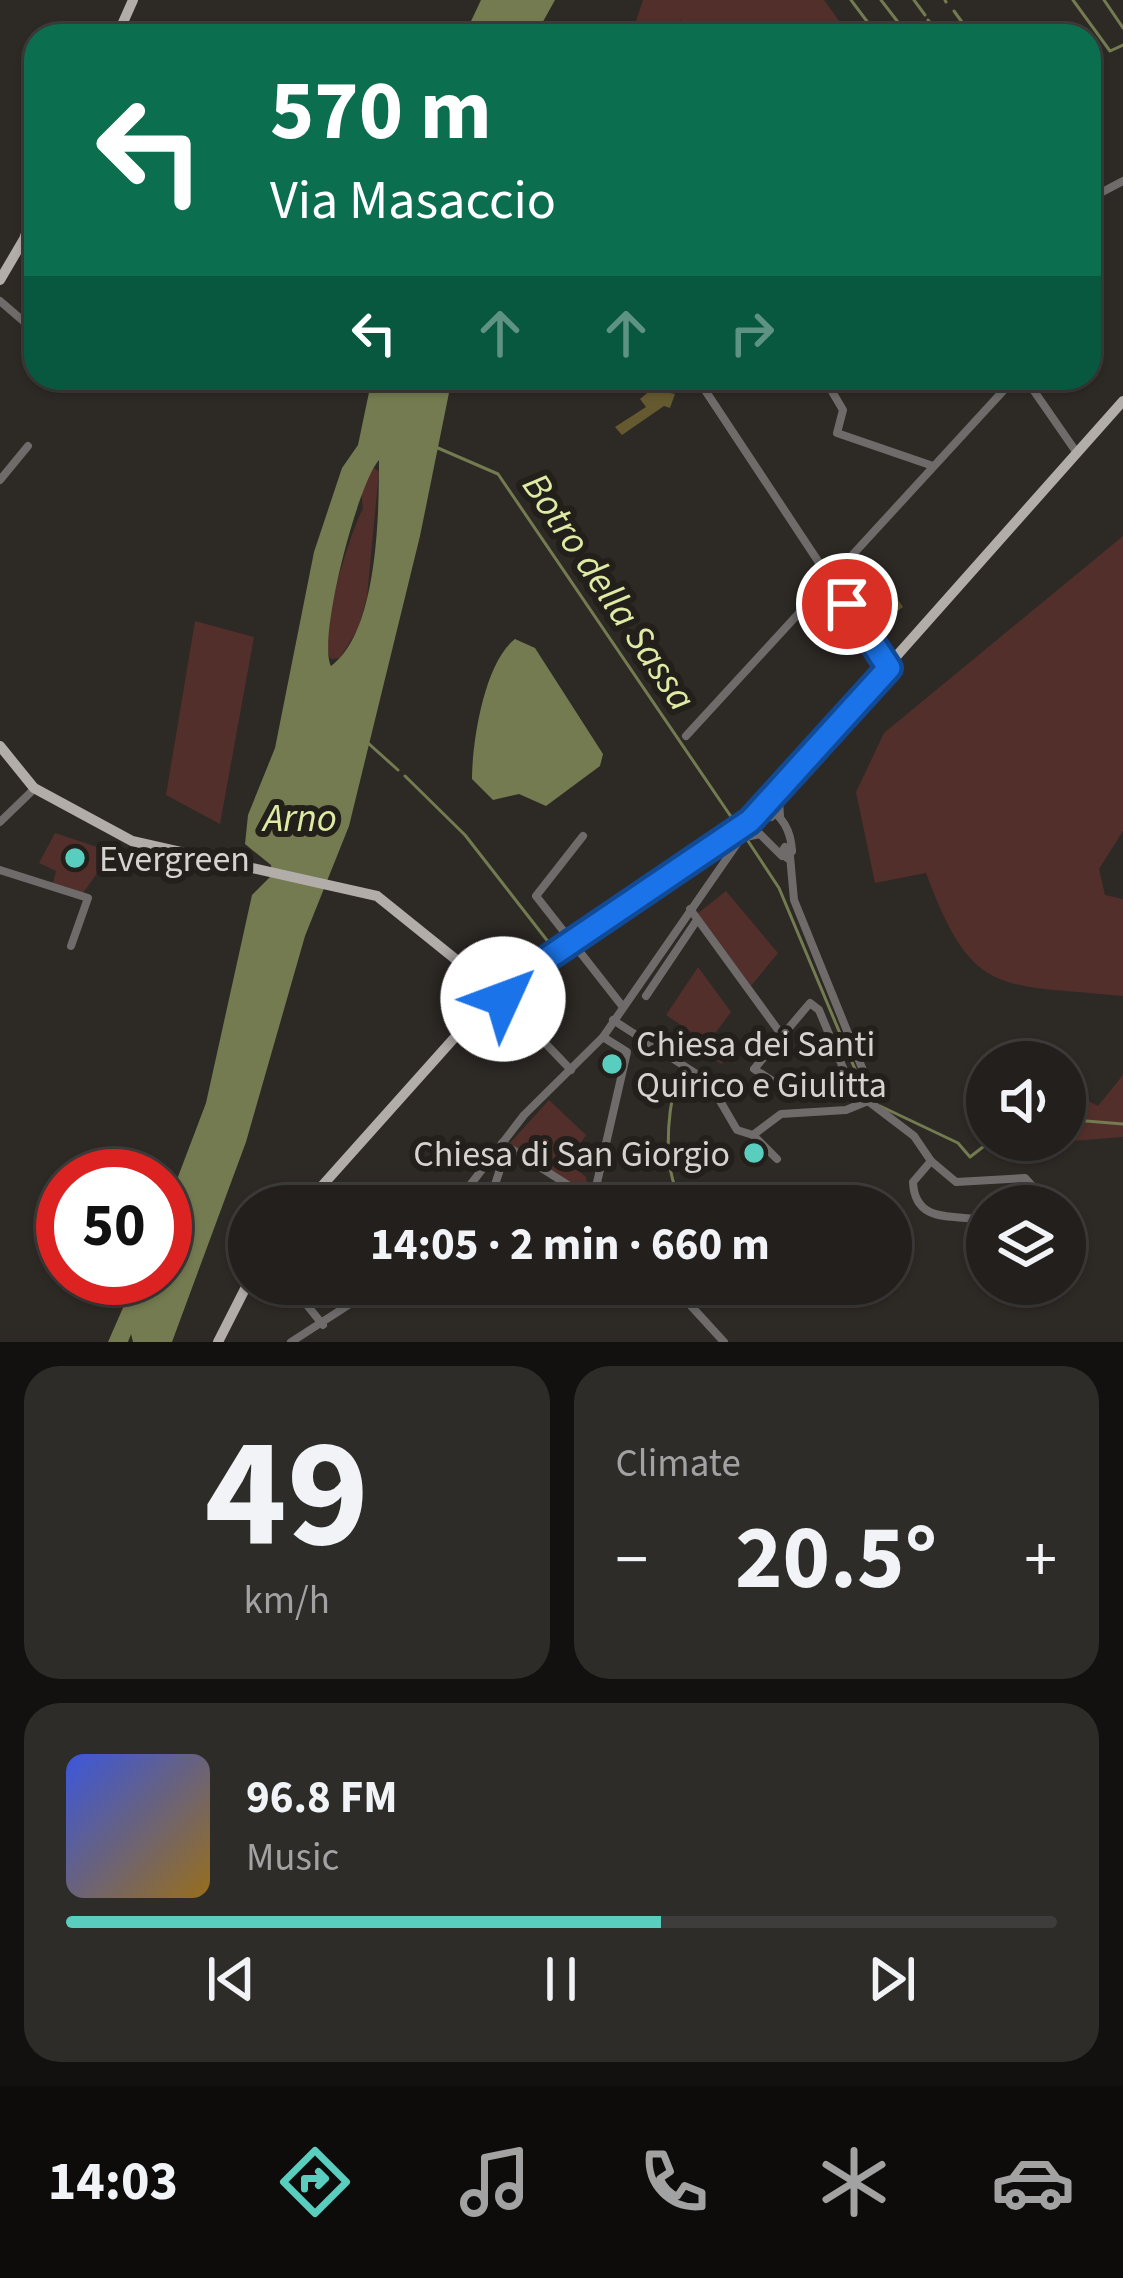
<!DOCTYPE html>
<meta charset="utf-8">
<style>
:root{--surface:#221f1c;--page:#2e2c29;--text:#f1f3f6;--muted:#a2a2a3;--line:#3f3d3b;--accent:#59cebf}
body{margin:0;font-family:"Source Sans 3",sans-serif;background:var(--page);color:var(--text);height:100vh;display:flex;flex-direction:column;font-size:45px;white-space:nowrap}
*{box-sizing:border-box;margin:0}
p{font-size:39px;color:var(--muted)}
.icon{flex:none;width:66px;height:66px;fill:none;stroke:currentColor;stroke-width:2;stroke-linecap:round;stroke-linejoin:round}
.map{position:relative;height:1342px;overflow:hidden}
.side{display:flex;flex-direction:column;gap:24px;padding:24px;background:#13110f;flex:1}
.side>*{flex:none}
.guide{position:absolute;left:24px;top:24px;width:1077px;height:366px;border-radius:36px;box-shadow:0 3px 9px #0004,0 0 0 3px var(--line);background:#0b6e4f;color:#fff;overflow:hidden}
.fabs{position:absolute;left:966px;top:1041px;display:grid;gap:24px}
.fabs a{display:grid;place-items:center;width:120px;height:120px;border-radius:50%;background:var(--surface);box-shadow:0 3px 9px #0004,0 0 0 3px var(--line);font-size:60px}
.speed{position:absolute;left:36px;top:1149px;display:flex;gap:24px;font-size:60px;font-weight:700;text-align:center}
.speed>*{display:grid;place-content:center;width:156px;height:156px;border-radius:50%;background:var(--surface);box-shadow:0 3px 9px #0004,0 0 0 3px var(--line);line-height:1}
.speed .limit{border:18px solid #d22;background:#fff;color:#111}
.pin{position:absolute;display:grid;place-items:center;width:102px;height:102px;color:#fff;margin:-51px;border:6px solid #fff;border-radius:50%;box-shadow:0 3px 12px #0007}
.me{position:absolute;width:132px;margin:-66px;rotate:47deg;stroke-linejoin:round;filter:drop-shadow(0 0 9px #0008)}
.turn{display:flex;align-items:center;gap:42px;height:252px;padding:0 48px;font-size:54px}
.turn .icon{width:156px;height:156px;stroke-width:2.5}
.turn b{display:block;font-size:84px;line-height:102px}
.lanes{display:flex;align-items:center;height:114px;padding:0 48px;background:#0003;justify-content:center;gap:60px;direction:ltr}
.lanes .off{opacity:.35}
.big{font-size:90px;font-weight:700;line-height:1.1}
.side .tile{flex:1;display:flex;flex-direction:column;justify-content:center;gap:18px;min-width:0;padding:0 42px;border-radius:36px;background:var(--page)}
.side .dial{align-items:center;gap:0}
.dial b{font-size:156px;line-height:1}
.song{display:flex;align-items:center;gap:36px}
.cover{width:144px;height:144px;border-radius:18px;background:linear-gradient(135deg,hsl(230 70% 55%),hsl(40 70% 35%))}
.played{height:12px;border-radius:6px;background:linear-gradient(90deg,var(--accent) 60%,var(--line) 60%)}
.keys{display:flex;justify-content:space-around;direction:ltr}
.heat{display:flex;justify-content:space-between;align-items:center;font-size:66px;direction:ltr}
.side .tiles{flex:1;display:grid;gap:24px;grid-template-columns:1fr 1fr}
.tile:last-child{grid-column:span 2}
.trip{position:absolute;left:228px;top:1185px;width:684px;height:120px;border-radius:60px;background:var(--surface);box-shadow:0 3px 9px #0004,0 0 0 3px var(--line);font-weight:700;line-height:120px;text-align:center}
.menu{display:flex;height:192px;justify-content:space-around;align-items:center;background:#0e0c0b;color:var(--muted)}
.menu .icon{width:84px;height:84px}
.menu .on{color:var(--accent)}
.menu b{font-size:54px;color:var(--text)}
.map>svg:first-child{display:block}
.green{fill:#522f2b}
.water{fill:#747b51;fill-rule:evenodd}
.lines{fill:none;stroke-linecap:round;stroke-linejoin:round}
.stream{stroke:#747b51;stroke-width:3}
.building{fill:#655930}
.minor{stroke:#6e6b6a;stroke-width:8}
.major{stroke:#b3adaa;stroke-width:10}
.route-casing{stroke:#114b97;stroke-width:30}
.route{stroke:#1a73e8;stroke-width:21}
.poi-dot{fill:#59cebf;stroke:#231f1b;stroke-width:4.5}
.labels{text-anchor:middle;stroke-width:12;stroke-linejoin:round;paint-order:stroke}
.poi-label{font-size:36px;fill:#d5d2d0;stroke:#231f1b;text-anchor:start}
.water-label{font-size:39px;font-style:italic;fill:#dfeaa5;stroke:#231f1b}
</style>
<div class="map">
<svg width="1123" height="1342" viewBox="0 0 1123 1342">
<rect width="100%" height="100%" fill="#2d2925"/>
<g class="green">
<path d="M 643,0 L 824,0 L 850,36 L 695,36 L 681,20 L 658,36 L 640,36 L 636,21 Z"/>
<path d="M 373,467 L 379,472 L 367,597 L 358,629 L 340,658 L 331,659 C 316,638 352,527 363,509 L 361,490 Z"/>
<path d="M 1123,536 L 1123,831 L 1099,869 L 1105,895 L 1123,899 L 1123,996 C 1000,983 973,1000 926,873 L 875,883 L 856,792 L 884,733 Z"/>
<path d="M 195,621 L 254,637 L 220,824 L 166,795 Z"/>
<path d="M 55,833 L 112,852 L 83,893 L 53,883 L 56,871 L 39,863 Z"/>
<path d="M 726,891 L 778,953 L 751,986 L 697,914 Z"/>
<path d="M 698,967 L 731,1012 L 713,1036 L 736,1063 L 725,1059 L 722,1064 L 703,1053 L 696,1062 L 691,1059 L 703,1040 L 666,1015 Z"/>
<path d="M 1123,1075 L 1123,1137 L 1071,1141 L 1065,1133 L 1065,1089 L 1098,1106 Z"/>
<path d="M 549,1100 L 586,1135 L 568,1162 L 586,1177 L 589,1195 L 510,1143 Z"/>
</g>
<g class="water">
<path d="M 481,0 L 555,0 L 535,36 L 464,36 Z"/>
<path d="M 372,378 L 452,378 L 420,536 L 349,826 L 305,936 L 246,1142 L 172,1342 L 133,1342 L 131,1334 L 128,1342 L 108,1342 L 136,1278 L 165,1278 L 165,1211 L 206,1103 L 252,895 L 272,875 L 271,865 L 245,844 L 248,815 L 275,748 L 314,552 L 342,468 L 358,445 ZM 379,460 C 379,513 378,632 331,666 C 317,639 358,483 379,460 Z"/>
<path d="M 515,639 L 535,648 L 603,754 L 600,766 L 546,806 L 519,794 L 493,800 L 472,779 C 472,743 484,663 515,639 Z"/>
</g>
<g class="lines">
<g class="stream">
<path d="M 851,0 L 878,36"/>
<path d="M 881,0 L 901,26"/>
<path d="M 914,0 L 925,15"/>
<path d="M 945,0 L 946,2"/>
<path d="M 1073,0 L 1110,51 L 1123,45"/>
<path d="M 1104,0 L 1123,28"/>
<path d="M 954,11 L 972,36"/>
<path d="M 928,20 L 940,36"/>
<path d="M 904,32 L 907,36"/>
<path d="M 438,448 L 498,474 L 736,824"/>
<path d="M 368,743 L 398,770"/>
<path d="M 405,776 L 465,835 L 553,948"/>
<path d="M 748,841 L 779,888 L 865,1093"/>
<path d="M 677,1077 C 667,1115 661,1174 685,1206"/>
<path d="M 880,1106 L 958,1143 L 970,1157 L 992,1140"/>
<path d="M 1065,1125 L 1074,1120 L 1123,1124"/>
<path d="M 1009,1140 L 1034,1140"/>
</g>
</g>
<g class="building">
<path d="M 652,389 L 675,394 L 670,408 L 664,406 L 622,435 L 615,427 L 646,407 L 640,399 Z"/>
<path d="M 873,563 L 903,607 L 890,616 L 860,572 Z"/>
</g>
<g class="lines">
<g class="minor">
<path d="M 1089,199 L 1123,181"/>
<path d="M 0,301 L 36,332"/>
<path d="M 697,378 L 888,667"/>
<path d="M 824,378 L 843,410 L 837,433 L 933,466"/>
<path d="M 1025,378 L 1077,453"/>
<path d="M 0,480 L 28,446"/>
<path d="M 686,736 L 1015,378"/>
<path d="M 764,807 C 783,814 791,832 792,851"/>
<path d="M 780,816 L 779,801 L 794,776"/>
<path d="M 755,820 L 771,817"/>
<path d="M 0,822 L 31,792"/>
<path d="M 583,836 L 536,896 L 623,1007"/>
<path d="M 785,847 L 792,851 L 787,858 L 781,853 Z"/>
<path d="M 790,856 L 794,900 L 869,1085 L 868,1101"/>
<path d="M 0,870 L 88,898 L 71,946"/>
<path d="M 690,909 L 781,1034"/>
<path d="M 646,996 L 697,920"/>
<path d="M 503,999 L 571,1070"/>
<path d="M 810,1003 L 819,1010 L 846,1075 L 779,1085 L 754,1069 Z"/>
<path d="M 613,1020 L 709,1082 L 737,1130 L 753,1135 L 777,1159"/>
<path d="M 868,1101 L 914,1136 L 931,1161 L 956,1182 L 1025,1178 L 1034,1188 L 1028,1206"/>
<path d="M 753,1135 L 781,1114 L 846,1110 L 868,1101"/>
<path d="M 502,1143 L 601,1206"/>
<path d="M 931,1161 L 913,1182 C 915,1227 959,1213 987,1221"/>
<path d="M 593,1200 L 627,1052 L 603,1037"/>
<path d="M 364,1206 L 381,1188"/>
<path d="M 454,1206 L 524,1115 L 603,1037 L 741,838 L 760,834 L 782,856"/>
<path d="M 488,1206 L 507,1148"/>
<path d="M 290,1284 L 323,1325"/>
<path d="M 358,1284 L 365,1295"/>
<path d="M 671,1284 L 724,1342"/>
<path d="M 291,1342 L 381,1284"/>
</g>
<g class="major">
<path d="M 117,36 L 133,0"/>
<path d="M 0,280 L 24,239 L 36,204"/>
<path d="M 0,746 L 34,788 L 132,841 L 377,896 L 490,987"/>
<path d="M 489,1007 L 503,1002 L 496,987"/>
<path d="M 304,1206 L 473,1017 L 486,990 L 517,979 L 750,821 L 1123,401"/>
<path d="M 218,1342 L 249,1281"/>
</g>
</g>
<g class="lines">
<g class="route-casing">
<path id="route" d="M 503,999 L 517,979 L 750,821 L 889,668 L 847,604"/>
</g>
<use href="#route" class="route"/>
</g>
<g class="poi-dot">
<circle cx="75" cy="858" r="12"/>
<circle cx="612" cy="1064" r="12"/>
<circle cx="754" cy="1153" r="12"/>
</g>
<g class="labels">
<g class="poi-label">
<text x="99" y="871">Evergreen</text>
<text x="636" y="1056">Chiesa dei Santi<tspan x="636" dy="41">Quirico e Giulitta</tspan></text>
<text x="730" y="1166" text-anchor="end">Chiesa di San Giorgio</text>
</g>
<g class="water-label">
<text transform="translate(610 591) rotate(56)" y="14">Botro della Sassa</text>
<text x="300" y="831">Arno</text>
</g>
</g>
</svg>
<div class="fabs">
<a><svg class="icon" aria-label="sound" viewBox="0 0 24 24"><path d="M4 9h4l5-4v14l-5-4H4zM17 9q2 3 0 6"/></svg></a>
<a><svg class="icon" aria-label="layers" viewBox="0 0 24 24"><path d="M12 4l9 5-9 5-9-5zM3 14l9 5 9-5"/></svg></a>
</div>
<div class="speed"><div class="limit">50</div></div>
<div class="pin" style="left:847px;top:604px;background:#d93025"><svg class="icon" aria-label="arrive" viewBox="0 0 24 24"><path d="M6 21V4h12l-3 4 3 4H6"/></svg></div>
<svg class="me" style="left:503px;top:999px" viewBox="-20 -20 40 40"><circle r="19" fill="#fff"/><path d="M0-13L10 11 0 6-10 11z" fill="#1a73e8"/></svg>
<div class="trip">14:05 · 2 min · 660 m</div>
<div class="guide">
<div class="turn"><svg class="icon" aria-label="left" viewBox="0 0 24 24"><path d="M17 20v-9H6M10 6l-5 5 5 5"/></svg><div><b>570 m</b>Via Masaccio</div></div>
<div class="lanes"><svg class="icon" aria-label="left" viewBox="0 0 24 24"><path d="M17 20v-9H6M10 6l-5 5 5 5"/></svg><svg class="icon off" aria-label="ahead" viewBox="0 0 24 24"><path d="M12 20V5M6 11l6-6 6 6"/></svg><svg class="icon off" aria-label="ahead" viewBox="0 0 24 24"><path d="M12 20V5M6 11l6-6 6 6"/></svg><svg class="icon off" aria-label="right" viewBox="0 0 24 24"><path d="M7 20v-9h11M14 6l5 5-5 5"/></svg></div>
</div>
</div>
<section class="side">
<div class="tiles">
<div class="tile dial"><b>49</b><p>km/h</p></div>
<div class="tile"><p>Climate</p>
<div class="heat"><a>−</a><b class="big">20.5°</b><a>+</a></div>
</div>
<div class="tile">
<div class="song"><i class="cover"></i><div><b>96.8 FM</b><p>Music</p></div></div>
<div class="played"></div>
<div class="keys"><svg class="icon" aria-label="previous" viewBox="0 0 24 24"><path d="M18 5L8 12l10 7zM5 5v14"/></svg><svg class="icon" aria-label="pause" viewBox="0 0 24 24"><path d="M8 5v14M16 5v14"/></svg><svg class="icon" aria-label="next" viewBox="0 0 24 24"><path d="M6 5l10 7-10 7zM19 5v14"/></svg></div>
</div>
</div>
</section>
<nav class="menu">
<b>14:03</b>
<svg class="icon on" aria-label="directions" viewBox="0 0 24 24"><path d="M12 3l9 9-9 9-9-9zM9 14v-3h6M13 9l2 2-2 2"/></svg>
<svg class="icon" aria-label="music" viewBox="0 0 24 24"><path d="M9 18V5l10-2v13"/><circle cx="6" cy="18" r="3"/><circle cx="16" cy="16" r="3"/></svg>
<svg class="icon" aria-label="phone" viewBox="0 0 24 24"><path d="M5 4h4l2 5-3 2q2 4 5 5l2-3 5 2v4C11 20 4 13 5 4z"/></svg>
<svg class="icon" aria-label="climate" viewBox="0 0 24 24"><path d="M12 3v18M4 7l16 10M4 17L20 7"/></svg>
<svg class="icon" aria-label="car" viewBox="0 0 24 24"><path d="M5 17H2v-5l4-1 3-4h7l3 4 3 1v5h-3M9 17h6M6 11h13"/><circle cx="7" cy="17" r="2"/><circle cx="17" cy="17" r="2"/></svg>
</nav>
